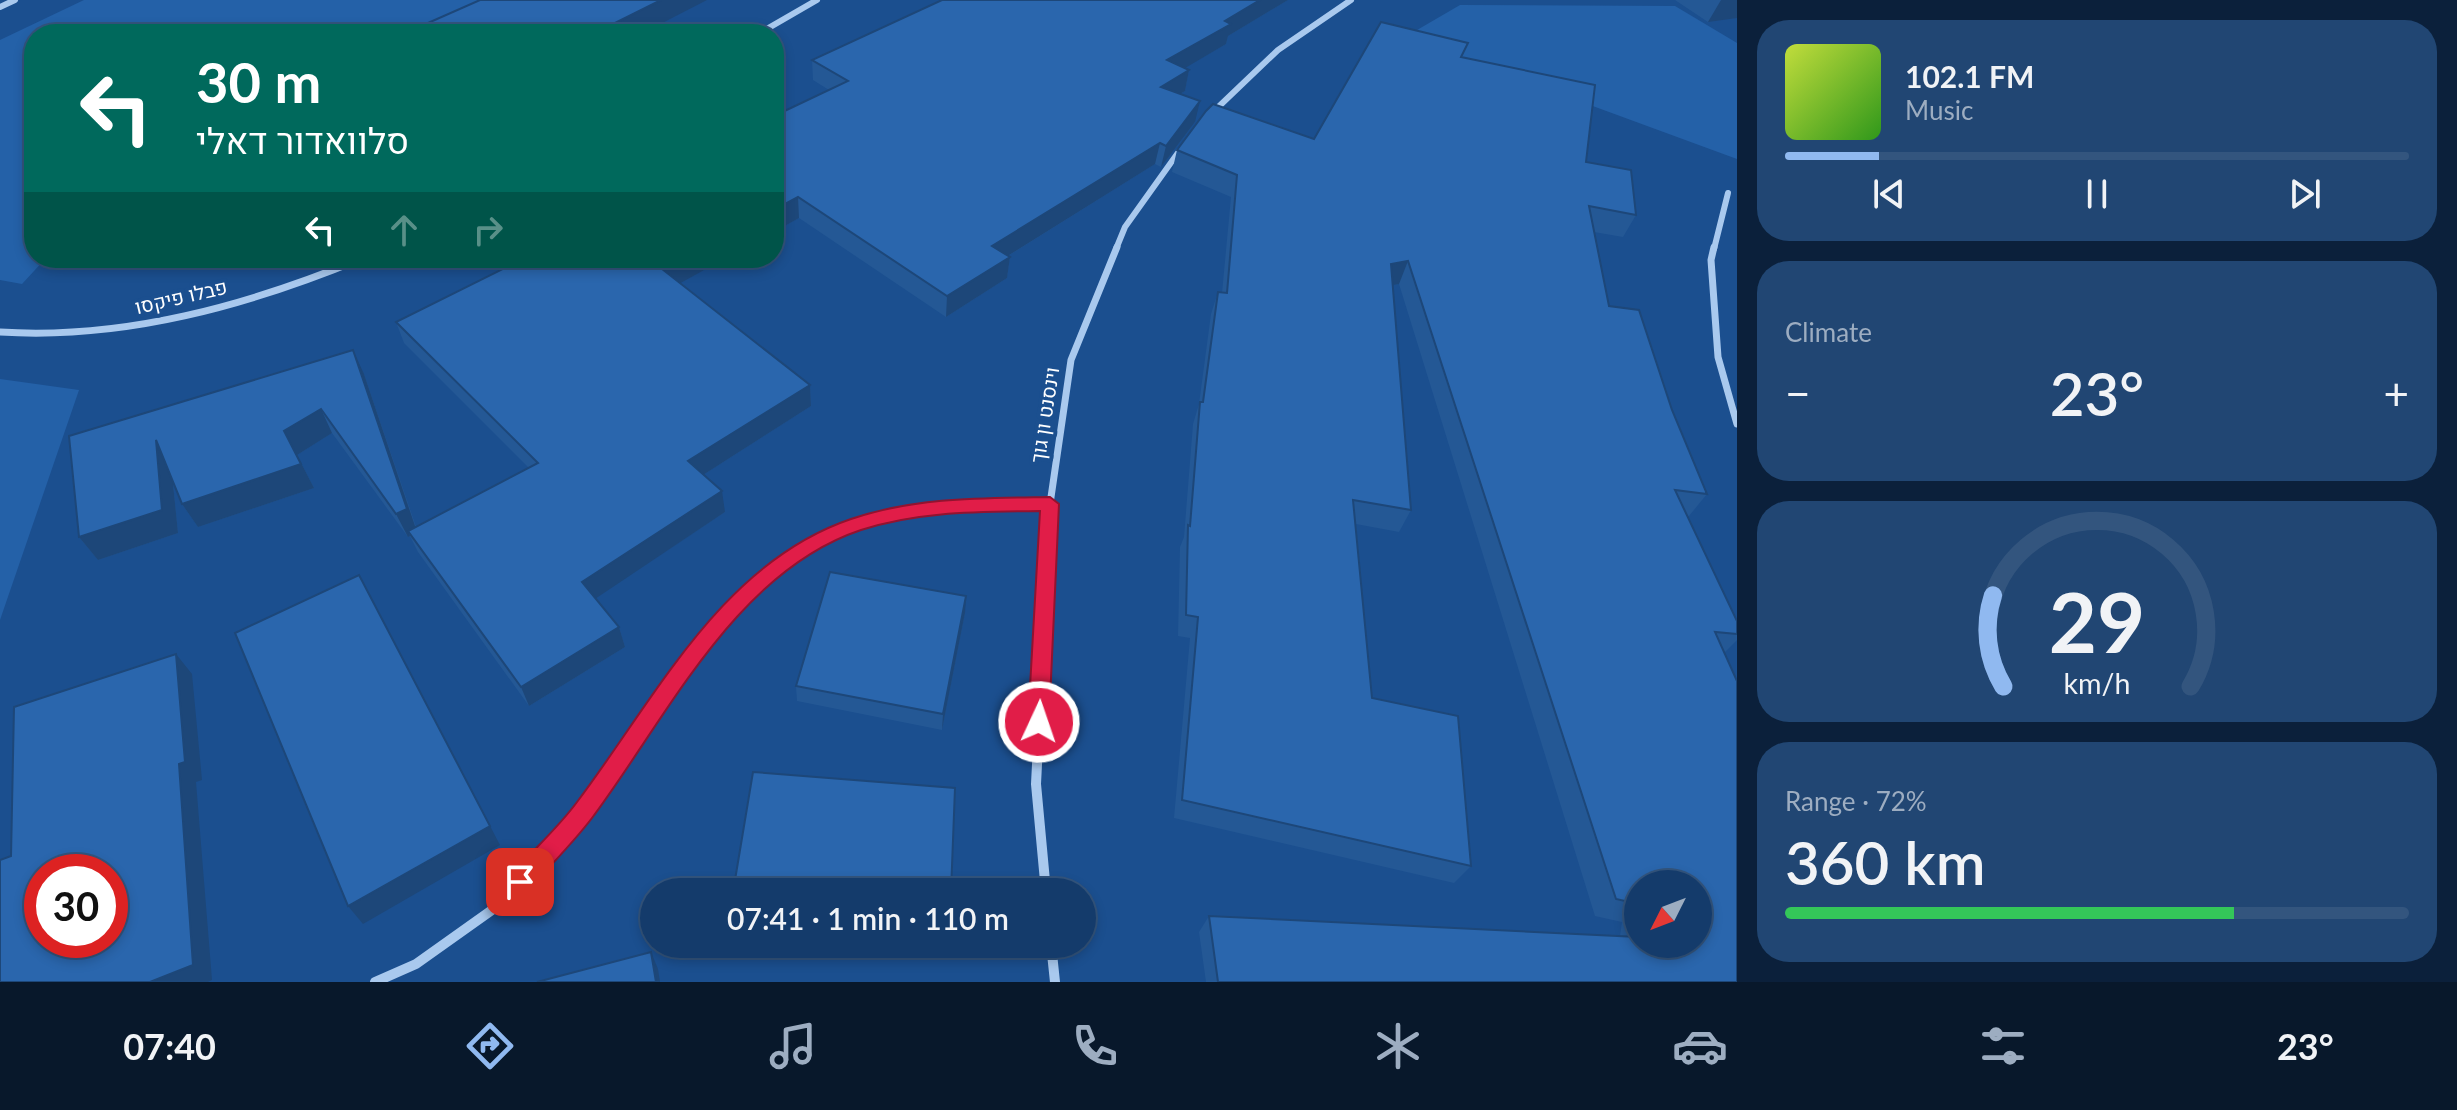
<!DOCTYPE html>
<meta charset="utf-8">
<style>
:root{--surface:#143b6b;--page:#214673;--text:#f1f3f6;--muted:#9dadc1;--line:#33557e;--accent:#90b9f0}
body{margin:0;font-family:Lato,Heebo,sans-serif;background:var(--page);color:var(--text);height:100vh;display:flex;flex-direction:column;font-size:30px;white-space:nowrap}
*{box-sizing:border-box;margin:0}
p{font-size:26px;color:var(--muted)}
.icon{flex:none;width:44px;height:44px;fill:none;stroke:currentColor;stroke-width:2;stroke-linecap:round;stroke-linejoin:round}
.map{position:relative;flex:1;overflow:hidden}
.side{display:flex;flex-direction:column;gap:20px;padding:20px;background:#0b203b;width:720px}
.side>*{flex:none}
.top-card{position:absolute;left:24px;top:24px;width:760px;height:244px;border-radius:32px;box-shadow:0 4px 12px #0003,0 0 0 2px var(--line);background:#00695c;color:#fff;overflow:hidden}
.needle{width:52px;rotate:228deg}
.tools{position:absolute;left:1624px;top:870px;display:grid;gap:16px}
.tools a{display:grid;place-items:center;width:88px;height:88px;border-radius:50%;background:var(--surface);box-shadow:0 4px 12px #0003,0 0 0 2px var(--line);font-size:40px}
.speed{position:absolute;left:24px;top:854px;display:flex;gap:16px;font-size:40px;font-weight:700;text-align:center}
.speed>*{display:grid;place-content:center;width:104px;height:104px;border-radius:50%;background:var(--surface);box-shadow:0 4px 12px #0003,0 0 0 2px var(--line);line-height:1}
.speed .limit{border:12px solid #d22;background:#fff;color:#111}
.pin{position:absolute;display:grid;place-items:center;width:68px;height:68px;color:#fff;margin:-34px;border-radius:16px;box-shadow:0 4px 12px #0006}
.me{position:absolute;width:88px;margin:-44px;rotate:3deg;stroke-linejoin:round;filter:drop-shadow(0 0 6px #0008)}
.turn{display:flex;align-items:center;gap:28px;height:168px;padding:0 40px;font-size:36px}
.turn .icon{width:104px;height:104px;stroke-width:2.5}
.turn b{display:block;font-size:56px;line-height:68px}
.lanes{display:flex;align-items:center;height:76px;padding:0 40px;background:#0003;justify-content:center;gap:40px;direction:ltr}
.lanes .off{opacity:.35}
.big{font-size:60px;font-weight:600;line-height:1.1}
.side .tile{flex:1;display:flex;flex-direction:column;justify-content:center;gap:12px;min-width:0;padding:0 28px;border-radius:32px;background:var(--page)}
.side .dial{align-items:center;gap:0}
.dial svg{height:208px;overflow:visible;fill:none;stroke:var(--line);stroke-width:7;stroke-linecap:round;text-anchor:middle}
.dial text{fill:var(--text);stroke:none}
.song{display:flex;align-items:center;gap:24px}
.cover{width:96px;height:96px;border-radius:12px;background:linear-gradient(135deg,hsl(70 70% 55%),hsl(110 70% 35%))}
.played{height:8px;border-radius:4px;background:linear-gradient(90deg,var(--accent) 15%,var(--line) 15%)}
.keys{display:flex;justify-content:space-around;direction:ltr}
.heat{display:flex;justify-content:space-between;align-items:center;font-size:44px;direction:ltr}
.charge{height:12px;border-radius:6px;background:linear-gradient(90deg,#34c759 72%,var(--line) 0)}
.trip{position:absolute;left:640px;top:878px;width:456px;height:80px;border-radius:40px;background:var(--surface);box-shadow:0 4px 12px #0003,0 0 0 2px var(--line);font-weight:600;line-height:80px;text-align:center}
.tab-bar{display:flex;height:128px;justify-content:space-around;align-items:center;background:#08182b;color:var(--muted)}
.tab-bar .icon{width:56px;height:56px}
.tab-bar .on{color:var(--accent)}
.tab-bar b{font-size:36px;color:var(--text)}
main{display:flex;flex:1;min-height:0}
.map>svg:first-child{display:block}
.green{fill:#2461a8}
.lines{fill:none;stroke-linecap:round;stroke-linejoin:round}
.minor-far2{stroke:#a9c9ee;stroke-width:6}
.minor-far1{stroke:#a9c9ee;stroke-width:7}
.minor{stroke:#a9c9ee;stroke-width:10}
.wall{fill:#245895;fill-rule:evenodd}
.shaded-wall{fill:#1d4779}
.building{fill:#2a66ad;stroke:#1d4779;stroke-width:2;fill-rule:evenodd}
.route{fill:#e11d48;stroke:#92132f;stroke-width:2}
.labels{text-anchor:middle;stroke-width:8;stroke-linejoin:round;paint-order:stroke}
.street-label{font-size:20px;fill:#fff;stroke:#1b4f8f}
</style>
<main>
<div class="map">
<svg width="1737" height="982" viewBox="0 0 1737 982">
<rect width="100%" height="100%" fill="#1b4f8f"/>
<g class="green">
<path d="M 84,0 L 508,0 L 433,34 L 34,34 L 34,258 L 46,258 L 22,284 L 0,280 L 0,40 Z"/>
<path d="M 1460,5 L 1675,6 L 1737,43 L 1737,159 L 1405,37 Z"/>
<path d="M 0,379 L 79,390 L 0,620 Z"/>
</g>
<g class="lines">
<g class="minor-far2">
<path d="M 0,7 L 15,0"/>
<path d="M 758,34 L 817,0"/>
<path d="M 1212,113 L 1278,50 L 1351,0"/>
<path d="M 1116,249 L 1125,227 L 1180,150"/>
<path d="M 1714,249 L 1728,193"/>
</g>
<g class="minor-far1">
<path d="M 1714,247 L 1711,260 L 1718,357 L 1737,424"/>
<path d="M 0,332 C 125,340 249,305 363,258"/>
<path d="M 775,570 C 820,536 877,513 933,506 C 971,501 1012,505 1050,504"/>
<path d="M 1047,570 L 1050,504 L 1071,360 L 1117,247"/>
</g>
<g class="minor">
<path d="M 1046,892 L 1036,784 L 1047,568"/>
<path d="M 1051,944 L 1055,982"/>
<path d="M 375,982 L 416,964 L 499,905 L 583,813 L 710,634 L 751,588 L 778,568"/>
</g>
</g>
<g class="wall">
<path d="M 942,0 L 1288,0 L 1228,36 L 1226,44 L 1184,68 L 1189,70 L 1185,91 L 1180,94 L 1195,122 L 1161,167 L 1155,164 L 1008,256 L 1010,257 L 1007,278 L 946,317 L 799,218 L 774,232 L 774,116 L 829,90 L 813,80 L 812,60 Z"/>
<path d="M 1675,0 L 1737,0 L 1708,22 Z"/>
<path d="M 1462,57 L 1586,162 L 1636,215 L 1623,237 L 1594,232 L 1609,306 L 1672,410 L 1707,494 L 1689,516 L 1687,516 L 1737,621 L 1737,640 L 1724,653 L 1737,982 L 1206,982 L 1199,932 L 1209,916 L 1620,936 L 1622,922 L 1595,916 L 1399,284 L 1393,285 L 1411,510 L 1399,532 L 1356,524 L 1372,698 L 1471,866 L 1454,883 L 1174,818 L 1190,638 L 1178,636 L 1180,547 L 1184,537 L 1193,424 L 1199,404 L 1211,314 L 1218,292 L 1222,293 L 1231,197 L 1172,172 L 1177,150 L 1314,139 ZM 1638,884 L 1698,944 L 1638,944 Z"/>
<path d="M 680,283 L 810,385 L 811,406 L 703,475 L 725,512 L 595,598 L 619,627 L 625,647 L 529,706 L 418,552 L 410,536 L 408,537 L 332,433 L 297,455 L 314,488 L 198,527 L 182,504 L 173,483 L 178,533 L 98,560 L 79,537 L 364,374 L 416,527 L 529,468 L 404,343 L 396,322 Z"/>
<path d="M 965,613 L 942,730 L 797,701 L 796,686 Z"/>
</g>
<g class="shaded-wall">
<path d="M 661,0 L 707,0 L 641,34 L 593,34 Z"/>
<path d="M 1260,0 L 1288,0 L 1228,36 L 1226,44 L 1163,81 L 1167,60 L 1225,21 Z"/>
<path d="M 1721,0 L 1737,0 L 1737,18 L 1708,22 Z"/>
<path d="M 1189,70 L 1185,91 L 1156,108 L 1161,87 Z"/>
<path d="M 1200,101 L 1195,122 L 1161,167 L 1166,146 Z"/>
<path d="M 1160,143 L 1155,164 L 990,267 L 992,246 Z"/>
<path d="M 798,197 L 799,218 L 774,232 L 774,210 Z"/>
<path d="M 1010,257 L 1007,278 L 946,317 L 947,296 Z"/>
<path d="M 683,258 L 726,258 L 666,291 L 662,269 Z"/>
<path d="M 1408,261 L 1399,284 L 1382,287 L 1391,264 Z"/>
<path d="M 353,350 L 364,374 L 417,532 L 408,531 L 410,536 L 408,537 L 396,514 Z"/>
<path d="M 810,385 L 811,406 L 692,482 L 688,461 Z"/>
<path d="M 321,409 L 332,433 L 297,455 L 314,488 L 198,527 L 182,504 L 284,431 Z"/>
<path d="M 156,440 L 171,464 L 178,533 L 98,560 L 79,537 Z"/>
<path d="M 722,491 L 725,512 L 589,603 L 582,582 Z"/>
<path d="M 966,596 L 965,613 L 942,730 L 943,714 Z"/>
<path d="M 371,598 L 500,845 L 363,924 L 348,906 Z"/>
<path d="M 619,627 L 625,647 L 529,706 L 521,687 Z"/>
<path d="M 176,654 L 192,674 L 202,780 L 196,782 L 212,980 L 208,982 L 150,982 L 179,764 Z"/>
<path d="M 651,952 L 658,969 L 660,982 L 656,982 Z"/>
</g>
<g class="building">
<path d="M 480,0 L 661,0 L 593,34 L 403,34 Z"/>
<path d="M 942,0 L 1260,0 L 1225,21 L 1231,24 L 1167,60 L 1189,70 L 1161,87 L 1200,101 L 1166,146 L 1160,143 L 992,246 L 1010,257 L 947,296 L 798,197 L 774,210 L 774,116 L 848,81 L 812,60 Z"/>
<path d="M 1381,22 L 1468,43 L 1461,57 L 1595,85 L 1586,162 L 1631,170 L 1636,215 L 1589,206 L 1609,306 L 1639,310 L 1672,410 L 1707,494 L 1675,490 L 1737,621 L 1737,634 L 1715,632 L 1737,681 L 1737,982 L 1218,982 L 1209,916 L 1638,937 L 1638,944 L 1698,944 L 1698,884 L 1638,884 L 1638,904 L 1616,899 L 1408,261 L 1391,264 L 1411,510 L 1353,500 L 1372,698 L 1458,716 L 1471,866 L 1182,800 L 1198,617 L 1186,615 L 1188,525 L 1190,526 L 1200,402 L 1203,402 L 1218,292 L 1227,293 L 1237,175 L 1177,150 L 1206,111 L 1213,104 L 1314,139 Z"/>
<path d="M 525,258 L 683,258 L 662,269 L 810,385 L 688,461 L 722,491 L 582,582 L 619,627 L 521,687 L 408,531 L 538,463 L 396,322 Z"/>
<path d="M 353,350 L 407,509 L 396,514 L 321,409 L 284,431 L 301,464 L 182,504 L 156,440 L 162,510 L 79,537 L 69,436 Z"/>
<path d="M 830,572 L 966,596 L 943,714 L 796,686 Z"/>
<path d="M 359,575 L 490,826 L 348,906 L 235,633 Z"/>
<path d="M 176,654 L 185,762 L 179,764 L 193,965 L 150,982 L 0,982 L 0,860 L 11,856 L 14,707 ZM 42,872 L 110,872 L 110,940 L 42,940 Z"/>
<path d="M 753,772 L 955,788 L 951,892 L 733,892 Z"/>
<path d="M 651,952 L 656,982 L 537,982 Z"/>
</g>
<path class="route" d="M 1050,497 L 1059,504 L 1049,722 L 1046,729 L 1039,732 L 1031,729 L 1028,722 L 1040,511 C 979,512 919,511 861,530 C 735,572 667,718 592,818 C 573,843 550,866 528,890 L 520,894 L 512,890 L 508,882 L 512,874 C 533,850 558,828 577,802 C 655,699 721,563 851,519 C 916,497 983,498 1050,497 Z"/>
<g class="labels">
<g class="street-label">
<text transform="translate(181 297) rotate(-13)" y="7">פבלו פיקסו</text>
<text transform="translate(1045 415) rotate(-81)" y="7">וינסנט ון גוך</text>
</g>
</g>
</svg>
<div class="tools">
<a><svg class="needle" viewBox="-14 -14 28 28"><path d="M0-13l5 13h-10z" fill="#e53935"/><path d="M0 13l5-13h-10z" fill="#9dadc1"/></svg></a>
</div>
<div class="speed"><div class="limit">30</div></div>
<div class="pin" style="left:520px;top:882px;background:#d93025"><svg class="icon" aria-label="arrive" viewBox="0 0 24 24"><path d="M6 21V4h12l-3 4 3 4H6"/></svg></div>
<svg class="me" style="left:1039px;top:722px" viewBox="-20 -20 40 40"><circle r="17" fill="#e11d48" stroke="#fff" stroke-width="3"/><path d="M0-11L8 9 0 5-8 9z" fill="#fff"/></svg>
<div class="trip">07:41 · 1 min · 110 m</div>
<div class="top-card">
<div class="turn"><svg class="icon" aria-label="left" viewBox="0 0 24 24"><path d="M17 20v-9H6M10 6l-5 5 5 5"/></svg><div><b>30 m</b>סלוואדור דאלי</div></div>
<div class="lanes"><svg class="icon" aria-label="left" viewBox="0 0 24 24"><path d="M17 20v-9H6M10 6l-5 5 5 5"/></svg><svg class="icon off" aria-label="ahead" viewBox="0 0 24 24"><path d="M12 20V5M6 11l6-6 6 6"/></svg><svg class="icon off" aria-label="right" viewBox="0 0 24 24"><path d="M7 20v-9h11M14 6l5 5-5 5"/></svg></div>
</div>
</div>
<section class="side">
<div class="tile">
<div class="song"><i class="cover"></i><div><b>102.1 FM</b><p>Music</p></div></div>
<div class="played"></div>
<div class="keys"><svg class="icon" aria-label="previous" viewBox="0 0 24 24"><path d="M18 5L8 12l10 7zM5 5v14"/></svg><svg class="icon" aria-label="pause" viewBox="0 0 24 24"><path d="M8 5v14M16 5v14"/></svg><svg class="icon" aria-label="next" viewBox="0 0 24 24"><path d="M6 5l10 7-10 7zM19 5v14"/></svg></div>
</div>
<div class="tile"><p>Climate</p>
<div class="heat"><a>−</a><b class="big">23°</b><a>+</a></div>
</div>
<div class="tile dial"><svg viewBox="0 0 100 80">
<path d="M14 69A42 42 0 1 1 86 69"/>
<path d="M14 69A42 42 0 0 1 10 34" stroke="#90b9f0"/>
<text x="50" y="56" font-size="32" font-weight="700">29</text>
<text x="50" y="72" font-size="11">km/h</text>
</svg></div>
<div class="tile"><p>Range · 72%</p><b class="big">360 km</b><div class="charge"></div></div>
</section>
</main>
<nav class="tab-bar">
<b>07:40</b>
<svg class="icon on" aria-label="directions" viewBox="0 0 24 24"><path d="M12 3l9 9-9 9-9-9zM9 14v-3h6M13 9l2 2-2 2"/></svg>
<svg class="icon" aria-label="music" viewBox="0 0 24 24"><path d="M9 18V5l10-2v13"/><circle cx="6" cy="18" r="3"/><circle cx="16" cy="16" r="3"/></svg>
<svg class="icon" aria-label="phone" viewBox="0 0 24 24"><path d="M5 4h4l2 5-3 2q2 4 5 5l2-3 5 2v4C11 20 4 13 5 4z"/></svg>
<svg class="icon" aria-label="climate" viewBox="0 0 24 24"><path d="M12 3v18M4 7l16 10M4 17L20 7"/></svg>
<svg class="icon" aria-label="car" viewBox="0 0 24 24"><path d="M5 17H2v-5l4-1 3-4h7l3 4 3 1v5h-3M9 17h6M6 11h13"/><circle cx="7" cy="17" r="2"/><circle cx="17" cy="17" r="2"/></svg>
<svg class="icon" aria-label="filters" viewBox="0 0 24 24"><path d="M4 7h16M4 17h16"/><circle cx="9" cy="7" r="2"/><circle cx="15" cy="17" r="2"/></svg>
<b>23°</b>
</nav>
